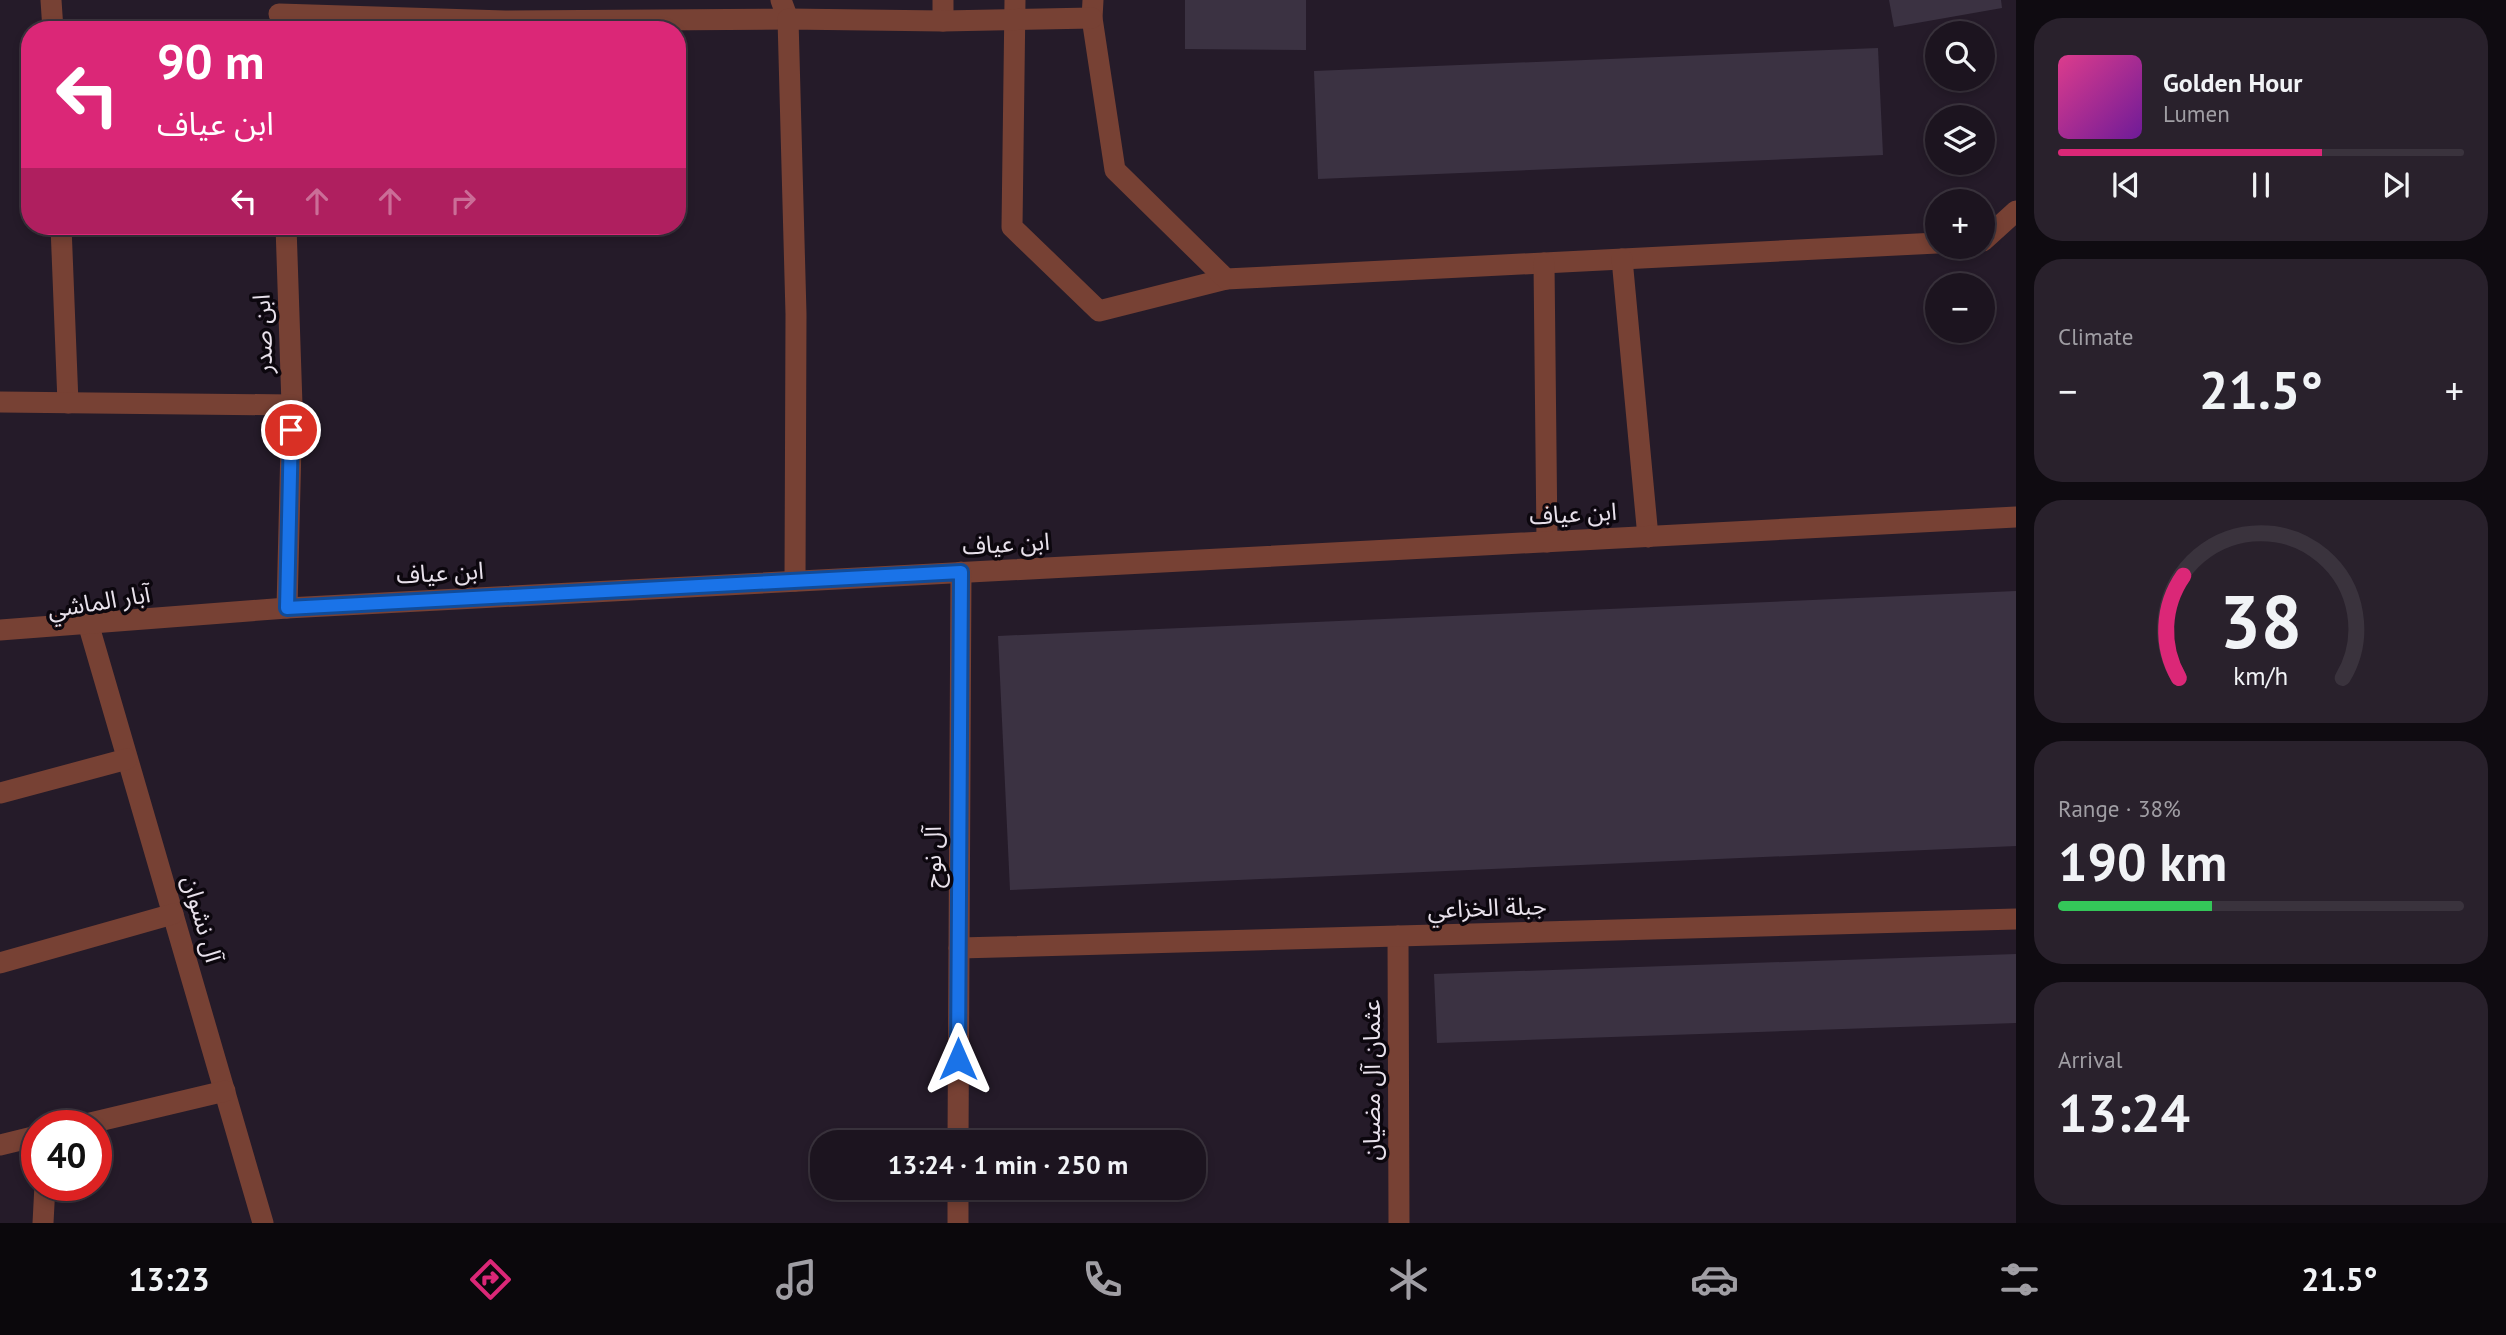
<!DOCTYPE html>
<meta charset="utf-8">
<style>
:root{--surface:#1c141f;--page:#29212c;--text:#f1f3f6;--muted:#a09ea4;--line:#3a333d;--accent:#db2777}
body{margin:0;font-family:"PT Sans","Noto Sans Arabic",sans-serif;background:var(--page);color:var(--text);height:100vh;display:flex;flex-direction:column;font-size:26px;white-space:nowrap}
*{box-sizing:border-box;margin:0}
p{font-size:23px;color:var(--muted)}
.icon{flex:none;width:38px;height:38px;fill:none;stroke:currentColor;stroke-width:2;stroke-linecap:round;stroke-linejoin:round}
.map{position:relative;flex:1;overflow:hidden}
.side{display:flex;flex-direction:column;gap:18px;padding:18px;background:#0f0b11;width:490px}
.side>*{flex:none}
.top-card{position:absolute;left:21px;top:21px;width:665px;height:214px;border-radius:28px;box-shadow:0 4px 10px #0003,0 0 0 2px var(--line);background:#db2777;color:#fff;overflow:hidden}
.tools{position:absolute;left:1925px;top:21px;display:grid;gap:14px}
.tools a{display:grid;place-items:center;width:70px;height:70px;border-radius:50%;background:var(--surface);box-shadow:0 4px 10px #0003,0 0 0 2px var(--line);font-size:35px}
.speed{position:absolute;left:21px;top:1110px;display:flex;gap:14px;font-size:35px;font-weight:700;text-align:center}
.speed>*{display:grid;place-content:center;width:91px;height:91px;border-radius:50%;background:var(--surface);box-shadow:0 4px 10px #0003,0 0 0 2px var(--line);line-height:1}
.speed .limit{border:10px solid #d22;background:#fff;color:#111}
.pin{position:absolute;display:grid;place-items:center;width:60px;height:60px;color:#fff;margin:-30px;border:4px solid #fff;border-radius:50%;box-shadow:0 2px 7px #0007}
.me{position:absolute;width:77px;margin:-38px;rotate:0deg;stroke-linejoin:round;filter:drop-shadow(0 0 5px #0008)}
.turn{display:flex;align-items:center;gap:24px;height:147px;padding:0 21px;font-size:32px}
.turn .icon{width:91px;height:91px;stroke-width:2.5}
.turn b{display:block;font-size:49px;line-height:60px}
.lanes{display:flex;align-items:center;height:66px;padding:0 21px;background:#0003;justify-content:center;gap:35px;direction:ltr}
.lanes .off{opacity:.35}
.big{font-size:52px;font-weight:700;line-height:1.1}
.side .card{flex:1;display:flex;flex-direction:column;justify-content:center;gap:10px;min-width:0;padding:0 24px;border-radius:28px;background:var(--page)}
.side .dial{align-items:center;gap:0}
.dial svg{height:182px;overflow:visible;fill:none;stroke:var(--line);stroke-width:7;stroke-linecap:round;text-anchor:middle}
.dial text{fill:var(--text);stroke:none}
.song{display:flex;align-items:center;gap:21px}
.cover{width:84px;height:84px;border-radius:10px;background:linear-gradient(135deg,hsl(330 70% 55%),hsl(280 70% 35%))}
.played{height:7px;border-radius:4px;background:linear-gradient(90deg,var(--accent) 65%,var(--line) 65%)}
.keys{display:flex;justify-content:space-around;direction:ltr}
.heat{display:flex;justify-content:space-between;align-items:center;font-size:38px;direction:ltr}
.charge{height:10px;border-radius:5px;background:linear-gradient(90deg,#34c759 38%,var(--line) 0)}
.trip{position:absolute;left:810px;top:1130px;width:396px;height:70px;border-radius:28px;background:var(--surface);box-shadow:0 4px 10px #0003,0 0 0 2px var(--line);font-weight:700;line-height:70px;text-align:center}
.menu{display:flex;height:112px;justify-content:space-around;align-items:center;background:#0b080c;color:var(--muted)}
.menu .icon{width:49px;height:49px}
.menu .current{color:var(--accent)}
.menu b{font-size:32px;color:var(--text)}
main{display:flex;flex:1;min-height:0}
.map>svg:first-child{display:block}
.building{fill:#3b3242}
.lines{fill:none;stroke-linecap:round;stroke-linejoin:round}
.minor{stroke:#774134;stroke-width:21}
.tertiary{stroke:#774134;stroke-width:21}
.route-casing{stroke:#114b97;stroke-width:18}
.route{stroke:#1a73e8;stroke-width:12}
.labels{text-anchor:middle;stroke-width:7;stroke-linejoin:round;paint-order:stroke}
.street-label{font-size:24px;fill:#e8e1eb;stroke:#0c070e}
</style>
<main>
<div class="map">
<svg width="2016" height="1223" viewBox="0 0 2016 1223">
<rect width="100%" height="100%" fill="#251b29"/>
<g class="building">
<path d="M 1185,0 L 1306,0 L 1306,50 L 1185,49 Z"/>
<path d="M 1889,0 L 2001,0 L 2002,8 L 1894,27 Z"/>
<path d="M 1878,48 L 1883,155 L 1318,179 L 1314,71 Z"/>
<path d="M 2016,591 L 2016,846 L 1010,890 L 998,636 Z"/>
<path d="M 2016,954 L 2016,1023 L 1437,1043 L 1434,974 Z"/>
</g>
<g class="lines">
<g class="minor">
<path d="M 51,0 L 53,30"/>
<path d="M 1015,0 L 1012,227 L 1099,311 L 1226,279"/>
<path d="M 1093,0 L 1092,18 L 1115,170 L 1226,279 L 1937,243"/>
<path d="M 279,14 L 505,21 L 788,19 L 781,0"/>
<path d="M 943,21 L 943,0"/>
<path d="M 61,226 L 68,403"/>
<path d="M 286,226 L 292,405 L 287,608"/>
<path d="M 1983,241 L 2016,211"/>
<path d="M 1622,259 L 1648,537"/>
<path d="M 1544,263 L 1547,542"/>
<path d="M 0,402 L 292,405"/>
<path d="M 795,581 L 796,314 L 788,19 L 943,21 L 1092,18"/>
<path d="M 90,630 L 263,1223"/>
<path d="M 0,793 L 127,759"/>
<path d="M 1398,936 L 1399,1223"/>
<path d="M 959,948 L 2016,919"/>
<path d="M 0,963 L 173,914"/>
<path d="M 82,1125 L 225,1091"/>
<path d="M 0,1145 L 37,1136"/>
<path d="M 43,1223 L 45,1185"/>
</g>
<g class="tertiary">
<path d="M 0,630 L 287,608 L 2016,517"/>
<path d="M 958,1143 L 961,572"/>
<path d="M 958,1223 L 958,1188"/>
</g>
</g>
<g class="lines">
<g class="route-casing">
<path id="route" d="M 291,430 L 287,608 L 961,572 L 958,1059"/>
</g>
<use href="#route" class="route"/>
</g>
<g class="labels">
<g class="street-label">
<text transform="translate(263 334) rotate(-92)" y="8">ابن صدر</text>
<text transform="translate(1573 514) rotate(-3)" y="8">ابن عياف</text>
<text transform="translate(1006 544) rotate(-3)" y="8">ابن عياف</text>
<text transform="translate(440 573) rotate(-3)" y="8">ابن عياف</text>
<text transform="translate(99 602) rotate(-9)" y="8">آبار الماشي</text>
<text transform="translate(933 857) rotate(-90)" y="8">آل نوح</text>
<text transform="translate(1487 908) rotate(-2)" y="8">جبلة الخزاعي</text>
<text transform="translate(202 919) rotate(74)" y="8">آل نشوان</text>
<text transform="translate(1372 1080) rotate(-90)" y="8">عثمان آل مضيان</text>
</g>
</g>
</svg>
<div class="tools">
<a><svg class="icon" aria-label="search" viewBox="0 0 24 24"><circle cx="10" cy="10" r="6"/><path d="M15 15l6 6"/></svg></a>
<a><svg class="icon" aria-label="layers" viewBox="0 0 24 24"><path d="M12 4l9 5-9 5-9-5zM3 14l9 5 9-5"/></svg></a>
<a>+</a>
<a>−</a>
</div>
<div class="speed"><div class="limit">40</div></div>
<div class="pin" style="left:291px;top:430px;background:#d93025"><svg class="icon" aria-label="arrive" viewBox="0 0 24 24"><path d="M6 21V4h12l-3 4 3 4H6"/></svg></div>
<svg class="me" style="left:958px;top:1059px" viewBox="-20 -20 40 40"><path d="M0-17L14 15 0 8-14 15z" fill="#1a73e8" stroke="#fff" stroke-width="4"/></svg>
<div class="trip">13:24 · 1 min · 250 m</div>
<div class="top-card">
<div class="turn"><svg class="icon" aria-label="left" viewBox="0 0 24 24"><path d="M17 20v-9H6M10 6l-5 5 5 5"/></svg><div><b>90 m</b>ابن عياف</div></div>
<div class="lanes"><svg class="icon" aria-label="left" viewBox="0 0 24 24"><path d="M17 20v-9H6M10 6l-5 5 5 5"/></svg><svg class="icon off" aria-label="ahead" viewBox="0 0 24 24"><path d="M12 20V5M6 11l6-6 6 6"/></svg><svg class="icon off" aria-label="ahead" viewBox="0 0 24 24"><path d="M12 20V5M6 11l6-6 6 6"/></svg><svg class="icon off" aria-label="right" viewBox="0 0 24 24"><path d="M7 20v-9h11M14 6l5 5-5 5"/></svg></div>
</div>
</div>
<section class="side">
<div class="card">
<div class="song"><i class="cover"></i><div><b>Golden Hour</b><p>Lumen</p></div></div>
<div class="played"></div>
<div class="keys"><svg class="icon" aria-label="previous" viewBox="0 0 24 24"><path d="M18 5L8 12l10 7zM5 5v14"/></svg><svg class="icon" aria-label="pause" viewBox="0 0 24 24"><path d="M8 5v14M16 5v14"/></svg><svg class="icon" aria-label="next" viewBox="0 0 24 24"><path d="M6 5l10 7-10 7zM19 5v14"/></svg></div>
</div>
<div class="card"><p>Climate</p>
<div class="heat"><a>−</a><b class="big">21.5°</b><a>+</a></div>
</div>
<div class="card dial"><svg viewBox="0 0 100 80">
<path d="M14 69A42 42 0 1 1 86 69"/>
<path d="M14 69A42 42 0 0 1 16 24" stroke="#db2777"/>
<text x="50" y="56" font-size="32" font-weight="700">38</text>
<text x="50" y="72" font-size="11">km/h</text>
</svg></div>
<div class="card"><p>Range · 38%</p><b class="big">190 km</b><div class="charge"></div></div>
<div class="card"><p>Arrival</p><b class="big">13:24</b></div>
</section>
</main>
<nav class="menu">
<b>13:23</b>
<svg class="icon current" aria-label="directions" viewBox="0 0 24 24"><path d="M12 3l9 9-9 9-9-9zM9 14v-3h6M13 9l2 2-2 2"/></svg>
<svg class="icon" aria-label="music" viewBox="0 0 24 24"><path d="M9 18V5l10-2v13"/><circle cx="6" cy="18" r="3"/><circle cx="16" cy="16" r="3"/></svg>
<svg class="icon" aria-label="phone" viewBox="0 0 24 24"><path d="M5 4h4l2 5-3 2q2 4 5 5l2-3 5 2v4C11 20 4 13 5 4z"/></svg>
<svg class="icon" aria-label="climate" viewBox="0 0 24 24"><path d="M12 3v18M4 7l16 10M4 17L20 7"/></svg>
<svg class="icon" aria-label="car" viewBox="0 0 24 24"><path d="M5 17H2v-5l4-1 3-4h7l3 4 3 1v5h-3M9 17h6M6 11h13"/><circle cx="7" cy="17" r="2"/><circle cx="17" cy="17" r="2"/></svg>
<svg class="icon" aria-label="filters" viewBox="0 0 24 24"><path d="M4 7h16M4 17h16"/><circle cx="9" cy="7" r="2"/><circle cx="15" cy="17" r="2"/></svg>
<b>21.5°</b>
</nav>
